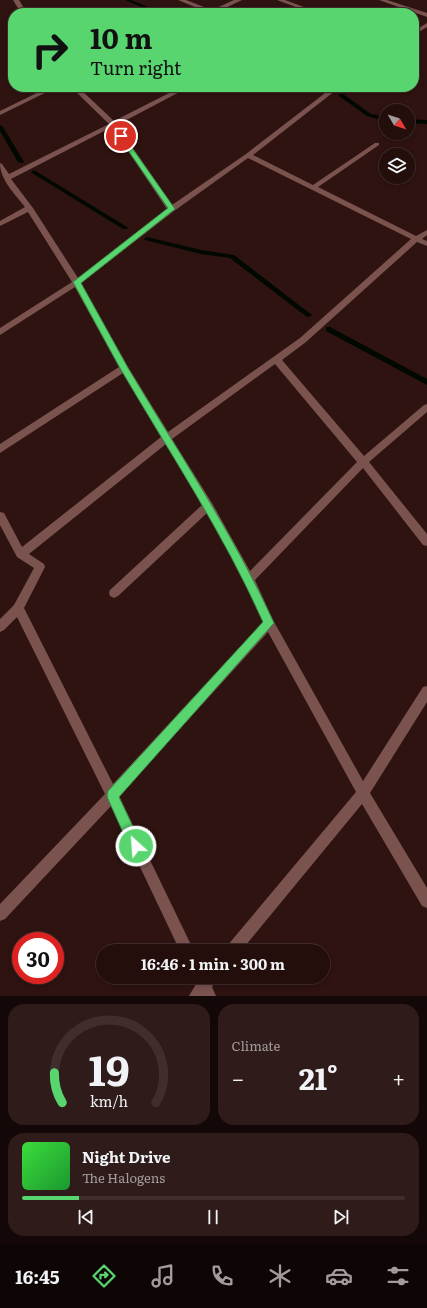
<!DOCTYPE html>
<meta charset="utf-8">
<style>
:root{--surface:#230e0c;--page:#2f1c1a;--text:#f1f3f6;--muted:#a39c9d;--line:#402e2d;--accent:#58d56f}
body{margin:0;font-family:Literata,serif;background:var(--page);color:var(--text);height:100vh;display:flex;flex-direction:column;font-size:15px;white-space:nowrap}
*{box-sizing:border-box;margin:0}
p{font-size:13px;color:var(--muted)}
.icon{flex:none;width:22px;height:22px;fill:none;stroke:currentColor;stroke-width:2;stroke-linecap:round;stroke-linejoin:round}
.map{position:relative;height:996px;overflow:hidden}
.details{display:flex;flex-direction:column;gap:8px;padding:8px;background:#130807;flex:1}
.details>*{flex:none}
.hud{position:absolute;left:8px;top:8px;width:411px;height:84px;border-radius:16px;box-shadow:0 2px 6px #0003,0 0 0 1px var(--line);background:#58d56f;color:#111;overflow:hidden}
.needle{width:26px;rotate:129deg}
.buttons{position:absolute;left:379px;top:104px;display:grid;gap:8px}
.buttons a{display:grid;place-items:center;width:36px;height:36px;border-radius:50%;background:var(--surface);box-shadow:0 2px 6px #0003,0 0 0 1px var(--line);font-size:20px}
.speed{position:absolute;left:12px;top:932px;display:flex;gap:8px;font-size:20px;font-weight:700;text-align:center}
.speed>*{display:grid;place-content:center;width:52px;height:52px;border-radius:50%;background:var(--surface);box-shadow:0 2px 6px #0003,0 0 0 1px var(--line);line-height:1}
.speed .limit{border:6px solid #d22;background:#fff;color:#111}
.pin{position:absolute;display:grid;place-items:center;width:34px;height:34px;color:#fff;margin:-17px;border:2px solid #fff;border-radius:50%;box-shadow:0 1px 4px #0007}
.me{position:absolute;width:44px;margin:-22px;rotate:334deg;stroke-linejoin:round;filter:drop-shadow(0 0 3px #0008)}
.turn{display:flex;align-items:center;gap:14px;height:84px;padding:0 16px;font-size:18px}
.turn .icon{width:52px;height:52px;stroke-width:2.5}
.turn b{display:block;font-size:28px;line-height:34px}
.big{font-size:30px;font-weight:700;line-height:1.1}
.details .widget{flex:1;display:flex;flex-direction:column;justify-content:center;gap:6px;min-width:0;padding:0 14px;border-radius:16px;background:var(--page)}
.details .dial{align-items:center;gap:0}
.dial svg{height:104px;overflow:visible;fill:none;stroke:var(--line);stroke-width:7;stroke-linecap:round;text-anchor:middle}
.dial text{fill:var(--text);stroke:none}
.song{display:flex;align-items:center;gap:12px}
.cover{width:48px;height:48px;border-radius:6px;background:linear-gradient(135deg,hsl(120 70% 55%),hsl(130 70% 35%))}
.played{height:4px;border-radius:2px;background:linear-gradient(90deg,var(--accent) 15%,var(--line) 15%)}
.keys{display:flex;justify-content:space-around;direction:ltr}
.heat{display:flex;justify-content:space-between;align-items:center;font-size:22px;direction:ltr}
.details .tiles{flex:1;display:grid;gap:8px;grid-template-columns:1fr 1fr}
.widget:last-child{grid-column:span 2}
.trip{position:absolute;left:96px;top:944px;width:234px;height:40px;border-radius:20px;background:var(--surface);box-shadow:0 2px 6px #0003,0 0 0 1px var(--line);font-weight:700;line-height:40px;text-align:center}
.tab-bar{display:flex;height:64px;justify-content:space-around;align-items:center;background:#0e0605;color:var(--muted)}
.tab-bar .icon{width:28px;height:28px}
.tab-bar .on{color:var(--accent)}
.tab-bar b{font-size:18px;color:var(--text)}
.map>svg:first-child{display:block}
.lines{fill:none;stroke-linecap:round;stroke-linejoin:round}
.stream{fill:#000800;fill-rule:evenodd}
.street{fill:#7a534f;fill-rule:evenodd}
.route{fill:#58d56f;stroke:#398a48}
</style>
<div class="map">
<svg width="427" height="996" viewBox="0 0 427 996">
<rect width="100%" height="100%" fill="#2f1310"/>
<g class="lines">
<g class="stream">
<path d="M 125,0 L 131,0 L 162,13 L 156,13 Z"/>
<path d="M 339,94 L 343,94 L 371,114 L 386,117 L 386,121 L 367,116 L 339,96 Z"/>
<path d="M 408,119 L 427,120 L 427,124 L 408,123 Z"/>
<path d="M 0,125 L 3,127 L 24,162 L 23,163 L 18,162 L 0,131 Z"/>
<path d="M 34,170 L 127,227 L 128,228 L 127,229 L 123,229 L 32,173 L 31,172 Z"/>
<path d="M 147,237 L 201,250 L 234,255 L 312,315 L 309,317 L 307,317 L 230,258 L 201,254 L 145,240 L 144,239 Z"/>
<path d="M 326,327 L 330,327 L 427,379 L 427,385 L 326,331 Z"/>
</g>
<g class="street">
<path d="M 13,0 L 19,0 L 27,13 L 21,13 Z"/>
<path d="M 178,0 L 186,0 L 212,10 L 234,0 L 242,0 L 217,12 L 219,13 L 206,13 L 207,12 Z"/>
<path d="M 277,0 L 285,0 L 320,13 L 312,13 Z"/>
<path d="M 379,0 L 387,0 L 427,13 L 427,17 Z"/>
<path d="M 427,23 L 427,27 L 414,35 L 414,31 Z"/>
<path d="M 49,87 L 57,87 L 0,115 L 0,111 Z"/>
<path d="M 71,87 L 78,87 L 114,121 L 181,87 L 189,87 L 117,125 L 172,205 L 246,154 L 333,87 L 340,87 L 253,155 L 313,185 L 375,143 L 379,143 L 379,145 L 318,187 L 416,236 L 427,230 L 427,235 L 422,239 L 427,241 L 427,246 L 417,242 L 306,342 L 282,360 L 364,456 L 424,405 L 427,404 L 427,412 L 369,462 L 427,534 L 427,546 L 423,545 L 363,468 L 255,580 L 273,620 L 363,781 L 423,687 L 427,686 L 427,702 L 370,793 L 427,888 L 427,908 L 422,906 L 362,804 L 241,951 L 225,951 L 227,946 L 356,792 L 268,632 L 119,796 L 194,951 L 180,951 L 111,806 L 5,919 L 0,921 L 0,904 L 105,794 L 17,617 L 4,630 L 0,632 L 0,619 L 14,605 L 34,568 L 17,557 L 0,525 L 0,512 L 4,513 L 22,547 L 161,437 L 123,373 L 0,453 L 0,444 L 119,367 L 75,287 L 0,335 L 0,328 L 72,282 L 28,212 L 0,226 L 0,221 L 25,207 C 15,194 0,180 0,163 L 2,164 L 9,174 L 109,124 ZM 112,127 L 167,209 L 78,278 L 33,208 L 11,179 ZM 248,158 L 411,239 L 300,338 L 168,432 L 128,367 L 81,283 L 174,211 ZM 275,364 L 357,462 L 250,571 L 212,503 L 172,439 ZM 166,444 L 202,505 L 110,590 L 109,593 L 110,596 L 114,598 L 118,596 L 207,513 L 245,581 L 263,622 L 113,784 L 24,608 L 45,567 L 44,564 L 29,554 Z"/>
<path d="M 193,977 L 218,977 L 212,987 L 216,996 L 189,996 L 196,984 Z"/>
</g>
</g>
<path class="route" d="M 119,135 L 123,135 L 175,209 L 81,283 C 97,311 112,340 128,368 C 178,452 233,533 274,623 L 119,797 L 142,846 L 140,850 L 136,852 L 131,850 L 108,799 L 107,795 L 108,791 L 263,622 C 223,532 169,452 120,368 C 104,339 89,311 73,282 L 168,208 L 118,136 Z"/>
</svg>
<div class="buttons">
<a><svg class="needle" viewBox="-14 -14 28 28"><path d="M0-13l5 13h-10z" fill="#e53935"/><path d="M0 13l5-13h-10z" fill="#a39c9d"/></svg></a>
<a><svg class="icon" aria-label="layers" viewBox="0 0 24 24"><path d="M12 4l9 5-9 5-9-5zM3 14l9 5 9-5"/></svg></a>
</div>
<div class="speed"><div class="limit">30</div></div>
<div class="pin" style="left:121px;top:136px;background:#d93025"><svg class="icon" aria-label="arrive" viewBox="0 0 24 24"><path d="M6 21V4h12l-3 4 3 4H6"/></svg></div>
<svg class="me" style="left:136px;top:846px" viewBox="-20 -20 40 40"><circle r="17" fill="#58d56f" stroke="#fff" stroke-width="3"/><path d="M0-11L8 9 0 5-8 9z" fill="#fff"/></svg>
<div class="trip">16:46 · 1 min · 300 m</div>
<div class="hud">
<div class="turn"><svg class="icon" aria-label="right" viewBox="0 0 24 24"><path d="M7 20v-9h11M14 6l5 5-5 5"/></svg><div><b>10 m</b>Turn right</div></div>
</div>
</div>
<section class="details">
<div class="tiles">
<div class="widget dial"><svg viewBox="0 0 100 80">
<path d="M14 69A42 42 0 1 1 86 69"/>
<path d="M14 69A42 42 0 0 1 8 46" stroke="#58d56f"/>
<text x="50" y="56" font-size="32" font-weight="700">19</text>
<text x="50" y="72" font-size="11">km/h</text>
</svg></div>
<div class="widget"><p>Climate</p>
<div class="heat"><a>−</a><b class="big">21°</b><a>+</a></div>
</div>
<div class="widget">
<div class="song"><i class="cover"></i><div><b>Night Drive</b><p>The Halogens</p></div></div>
<div class="played"></div>
<div class="keys"><svg class="icon" aria-label="previous" viewBox="0 0 24 24"><path d="M18 5L8 12l10 7zM5 5v14"/></svg><svg class="icon" aria-label="pause" viewBox="0 0 24 24"><path d="M8 5v14M16 5v14"/></svg><svg class="icon" aria-label="next" viewBox="0 0 24 24"><path d="M6 5l10 7-10 7zM19 5v14"/></svg></div>
</div>
</div>
</section>
<nav class="tab-bar">
<b>16:45</b>
<svg class="icon on" aria-label="directions" viewBox="0 0 24 24"><path d="M12 3l9 9-9 9-9-9zM9 14v-3h6M13 9l2 2-2 2"/></svg>
<svg class="icon" aria-label="music" viewBox="0 0 24 24"><path d="M9 18V5l10-2v13"/><circle cx="6" cy="18" r="3"/><circle cx="16" cy="16" r="3"/></svg>
<svg class="icon" aria-label="phone" viewBox="0 0 24 24"><path d="M5 4h4l2 5-3 2q2 4 5 5l2-3 5 2v4C11 20 4 13 5 4z"/></svg>
<svg class="icon" aria-label="climate" viewBox="0 0 24 24"><path d="M12 3v18M4 7l16 10M4 17L20 7"/></svg>
<svg class="icon" aria-label="car" viewBox="0 0 24 24"><path d="M5 17H2v-5l4-1 3-4h7l3 4 3 1v5h-3M9 17h6M6 11h13"/><circle cx="7" cy="17" r="2"/><circle cx="17" cy="17" r="2"/></svg>
<svg class="icon" aria-label="filters" viewBox="0 0 24 24"><path d="M4 7h16M4 17h16"/><circle cx="9" cy="7" r="2"/><circle cx="15" cy="17" r="2"/></svg>
</nav>
